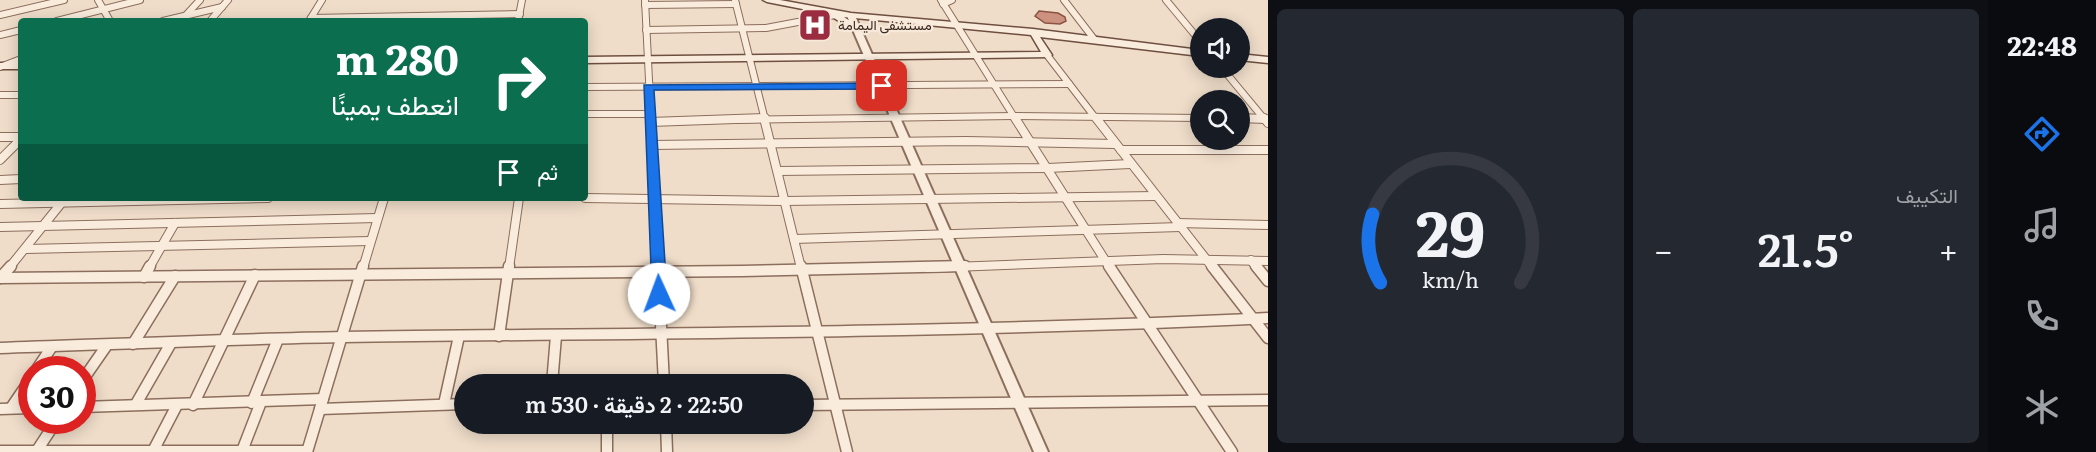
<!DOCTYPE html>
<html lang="ar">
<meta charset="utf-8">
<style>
:root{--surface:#171b24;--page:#242831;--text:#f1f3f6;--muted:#9ea1a6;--line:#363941;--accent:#1a73e8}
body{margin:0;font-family:Literata,Vazirmatn,serif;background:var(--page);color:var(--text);direction:rtl;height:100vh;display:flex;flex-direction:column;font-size:22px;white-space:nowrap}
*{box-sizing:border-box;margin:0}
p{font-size:20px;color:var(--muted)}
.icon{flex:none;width:33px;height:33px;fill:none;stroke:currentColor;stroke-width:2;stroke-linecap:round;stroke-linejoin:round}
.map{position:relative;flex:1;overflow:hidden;direction:ltr}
.side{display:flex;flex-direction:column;gap:9px;padding:9px;background:#0d0f14;width:720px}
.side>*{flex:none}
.hud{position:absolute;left:18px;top:18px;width:570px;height:183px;border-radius:6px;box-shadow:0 3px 15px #0003;direction:rtl;background:#0b6e4f;color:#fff;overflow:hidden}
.controls{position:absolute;left:1190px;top:18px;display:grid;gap:12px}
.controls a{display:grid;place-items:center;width:60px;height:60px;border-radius:50%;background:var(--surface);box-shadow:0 3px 15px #0003;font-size:30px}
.speed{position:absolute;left:18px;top:356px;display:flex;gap:12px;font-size:30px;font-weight:700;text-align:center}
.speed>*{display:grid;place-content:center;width:78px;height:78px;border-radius:50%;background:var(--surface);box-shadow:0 3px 15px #0003;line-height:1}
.speed .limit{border:9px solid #d22;background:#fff;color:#111}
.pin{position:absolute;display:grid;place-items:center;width:51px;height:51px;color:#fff;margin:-26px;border-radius:12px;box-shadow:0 3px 9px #0006}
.me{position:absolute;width:66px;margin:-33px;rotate:358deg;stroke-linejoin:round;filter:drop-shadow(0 0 4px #0008)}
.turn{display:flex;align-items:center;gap:21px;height:126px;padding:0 30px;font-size:27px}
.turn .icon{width:78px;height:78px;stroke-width:2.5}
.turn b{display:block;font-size:42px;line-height:51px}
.then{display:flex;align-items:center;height:57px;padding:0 30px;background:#0003;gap:12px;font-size:22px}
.big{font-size:45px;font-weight:600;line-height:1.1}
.side .card{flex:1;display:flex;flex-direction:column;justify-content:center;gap:9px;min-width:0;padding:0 21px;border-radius:9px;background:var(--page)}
.side .dial{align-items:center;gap:0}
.dial svg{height:156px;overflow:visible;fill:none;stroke:var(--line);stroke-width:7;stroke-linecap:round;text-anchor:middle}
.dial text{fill:var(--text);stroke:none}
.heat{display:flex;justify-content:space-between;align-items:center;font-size:33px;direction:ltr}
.side .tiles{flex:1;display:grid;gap:9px;grid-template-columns:repeat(2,1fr)}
.trip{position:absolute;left:454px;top:374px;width:360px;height:60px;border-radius:30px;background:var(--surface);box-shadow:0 3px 15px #0003;font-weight:600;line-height:60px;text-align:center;direction:rtl}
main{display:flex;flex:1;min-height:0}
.dock{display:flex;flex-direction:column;width:108px;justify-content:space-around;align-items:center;background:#090b0e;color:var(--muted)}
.dock .icon{width:42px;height:42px}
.dock .current{color:var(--accent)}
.dock b{font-size:27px;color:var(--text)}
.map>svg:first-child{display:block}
.building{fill:#cd927f;stroke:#8b5343;stroke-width:1.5}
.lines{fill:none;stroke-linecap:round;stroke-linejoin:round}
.minor-far2-casing{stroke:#8c6e5d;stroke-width:8}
.minor-far1-casing{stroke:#8c6e5d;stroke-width:10}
.minor-casing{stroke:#8c6e5d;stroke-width:13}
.tertiary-casing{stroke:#8c6e5d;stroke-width:4}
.secondary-casing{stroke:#6e4f40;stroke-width:3}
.minor-far2{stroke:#f9ecdd;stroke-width:6}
.minor-far1{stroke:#f9ecdd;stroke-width:8}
.minor{stroke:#f9ecdd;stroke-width:10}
.tertiary{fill:#f9ecdd;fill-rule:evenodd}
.secondary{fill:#f9ecdd;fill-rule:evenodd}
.route{fill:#1a73e8;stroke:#114b97;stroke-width:1.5}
.labels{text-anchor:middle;stroke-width:4.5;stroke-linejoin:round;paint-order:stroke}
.far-poi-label{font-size:14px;fill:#3c2921;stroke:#f6e9d9;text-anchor:start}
</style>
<main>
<nav class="dock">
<b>22:48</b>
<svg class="icon current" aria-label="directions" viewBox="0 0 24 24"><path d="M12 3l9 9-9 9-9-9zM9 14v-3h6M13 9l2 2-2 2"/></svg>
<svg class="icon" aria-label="music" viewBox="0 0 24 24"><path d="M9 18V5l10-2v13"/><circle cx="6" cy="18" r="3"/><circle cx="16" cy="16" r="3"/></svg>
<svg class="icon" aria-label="phone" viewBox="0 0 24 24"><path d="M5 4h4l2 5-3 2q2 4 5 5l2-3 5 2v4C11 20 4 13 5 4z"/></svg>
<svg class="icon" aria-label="climate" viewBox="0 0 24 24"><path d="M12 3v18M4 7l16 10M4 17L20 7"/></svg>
</nav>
<section class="side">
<div class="tiles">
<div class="card"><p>التكييف</p>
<div class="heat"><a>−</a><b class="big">21.5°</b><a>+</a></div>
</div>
<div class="card dial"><svg viewBox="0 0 100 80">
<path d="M14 69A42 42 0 1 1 86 69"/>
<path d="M14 69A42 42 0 0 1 10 34" stroke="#1a73e8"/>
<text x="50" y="56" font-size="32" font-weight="700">29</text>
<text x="50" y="72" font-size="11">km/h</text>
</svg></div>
</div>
</section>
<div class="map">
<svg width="1268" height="452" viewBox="0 0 1268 452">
<rect width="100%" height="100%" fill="#efddc9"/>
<path class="building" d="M 1039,11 L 1058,13 L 1065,17 L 1066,21 L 1060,24 L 1045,23 L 1035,16 Z"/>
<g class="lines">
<g class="minor-far2-casing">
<g id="minor-far2">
<path d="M 98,0 L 110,21"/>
<path d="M 645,0 L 651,120"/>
<path d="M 735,0 L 765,120"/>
<path d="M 941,0 L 1016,120"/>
<path d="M 1064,0 L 1094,39"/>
<path d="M 1166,0 L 1200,41"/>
<path d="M 943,4 L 952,0"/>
<path d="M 645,5 L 736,4"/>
<path d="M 187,14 L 200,0"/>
<path d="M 0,15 L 64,0"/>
<path d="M 311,18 L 520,14"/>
<path d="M 57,21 L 140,0"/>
<path d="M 163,21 L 222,7"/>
<path d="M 210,21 L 228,0"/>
<path d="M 309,21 L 322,0"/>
<path d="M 518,21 L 522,0"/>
<path d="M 646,30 L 766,28 L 835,15"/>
<path d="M 0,35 L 21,30"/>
<path d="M 1047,55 L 1097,120"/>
<path d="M 0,67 L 21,59"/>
<path d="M 1222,68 L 1265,120"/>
<path d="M 585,87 L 1069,84"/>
<path d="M 0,95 L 21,95"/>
<path d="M 585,114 L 649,114"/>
<path d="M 1239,118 L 1266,119"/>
<path d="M 721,120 L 1014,116 L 1200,118"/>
</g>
</g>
<g class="minor-far1-casing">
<g id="minor-far1">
<path d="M 651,118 L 658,268"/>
<path d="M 764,118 L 801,268"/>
<path d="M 1015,118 L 1110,268"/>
<path d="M 1096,118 L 1213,268"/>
<path d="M 1239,118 L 1266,119"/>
<path d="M 1264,118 L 1268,123"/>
<path d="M 650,122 L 765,118"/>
<path d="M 0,137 L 21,137"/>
<path d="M 652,145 L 966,141 L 1115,144"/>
<path d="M 1121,150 L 1268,150"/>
<path d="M 0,160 L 21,139"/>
<path d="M 778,171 L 1048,168 L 1130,164"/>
<path d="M 0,180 L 21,179"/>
<path d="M 585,198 L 784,201 L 1156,196"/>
<path d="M 0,204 L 268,198"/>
<path d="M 1177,223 L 1268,225"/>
<path d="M 0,227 L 377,218"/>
<path d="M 794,239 L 1180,227"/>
<path d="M 26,249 L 370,241"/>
<path d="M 1251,260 L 1257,268"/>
<path d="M 9,268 L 63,201"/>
<path d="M 149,268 L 175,223"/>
<path d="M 363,268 L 384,198"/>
<path d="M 509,268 L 519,198"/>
<path d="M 927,268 L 1163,259 L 1268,261"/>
</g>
</g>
<g class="minor-casing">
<g id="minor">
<path d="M 658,266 L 664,384"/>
<path d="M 801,266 L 847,452"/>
<path d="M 1109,266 L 1232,452"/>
<path d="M 1212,266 L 1268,338"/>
<path d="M 1256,266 L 1268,281"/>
<path d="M 144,277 L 150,266"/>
<path d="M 0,278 L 742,271 L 965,266"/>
<path d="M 0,278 L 11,266"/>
<path d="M 499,336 L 509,266"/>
<path d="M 133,344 L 175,276"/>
<path d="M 0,348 C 115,344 229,339 344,337 C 652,333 960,333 1268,318"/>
<path d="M 37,369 L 51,348"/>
<path d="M 82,381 L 107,345"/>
<path d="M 552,384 L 556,336"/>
<path d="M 252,403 L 278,339"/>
<path d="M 136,404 L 171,343"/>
<path d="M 444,404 L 459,336"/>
<path d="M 193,405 L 255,275"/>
<path d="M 804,405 L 1268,400"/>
<path d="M 82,407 L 323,399"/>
<path d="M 11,408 L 32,377"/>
<path d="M 0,409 L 32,408"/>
<path d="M 320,409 L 465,404"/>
<path d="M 607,423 L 607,452"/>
<path d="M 666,423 L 667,452"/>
<path d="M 0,451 L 307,451"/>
<path d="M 153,451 L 177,405"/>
<path d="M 242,451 L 261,402"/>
<path d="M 36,452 L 57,420"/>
<path d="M 307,452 L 363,266"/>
</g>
</g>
<g class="tertiary-casing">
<path id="tertiary" d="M 848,14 L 855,16 L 1048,452 L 1034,452 L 847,16 Z"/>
</g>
<g class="secondary-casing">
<g id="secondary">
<path d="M 763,0 L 780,0 L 851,13 L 1033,29 L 1200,50 L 1200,56 L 1040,37 L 1052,55 L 1050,57 L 585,63 L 585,57 L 1041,52 L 1031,35 L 844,17 L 859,27 L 859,31 L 856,32 L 834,18 L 833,15 L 767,2 Z"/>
<path d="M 1239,54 L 1268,57 L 1268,63 L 1239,60 Z"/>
<rect x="0" y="63" width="21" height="6"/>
</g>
</g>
<use href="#minor-far2" class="minor-far2"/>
<use href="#minor-far1" class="minor-far1"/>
<use href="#minor" class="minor"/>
<use href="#tertiary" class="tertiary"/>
<use href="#secondary" class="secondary"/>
</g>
<path class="route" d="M 882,83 L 886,84 L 886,89 L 654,90 L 667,294 L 664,298 L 654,298 L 652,294 L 644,85 Z"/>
<defs>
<g id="hospital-square" transform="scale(1.725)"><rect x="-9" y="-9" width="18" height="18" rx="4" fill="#9b2d40" stroke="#f6e9d9"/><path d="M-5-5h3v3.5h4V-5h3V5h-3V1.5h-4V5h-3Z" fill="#fff"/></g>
</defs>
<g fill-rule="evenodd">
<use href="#hospital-square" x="815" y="25"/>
</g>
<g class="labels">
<g class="far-poi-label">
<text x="838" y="30">مستشفى اليمامة</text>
</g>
</g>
</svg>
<div class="controls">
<a><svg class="icon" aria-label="sound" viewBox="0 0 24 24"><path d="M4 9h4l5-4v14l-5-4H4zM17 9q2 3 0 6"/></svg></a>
<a><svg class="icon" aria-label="search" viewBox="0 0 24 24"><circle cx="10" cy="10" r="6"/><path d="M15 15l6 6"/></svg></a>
</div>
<div class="speed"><div class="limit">30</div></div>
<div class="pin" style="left:882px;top:86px;background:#d93025"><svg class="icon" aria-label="arrive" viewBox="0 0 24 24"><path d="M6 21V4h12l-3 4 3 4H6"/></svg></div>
<svg class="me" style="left:659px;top:294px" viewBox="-20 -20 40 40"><circle r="19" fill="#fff"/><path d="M0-13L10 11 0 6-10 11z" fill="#1a73e8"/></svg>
<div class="trip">22:50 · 2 دقيقة · 530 m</div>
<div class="hud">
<div class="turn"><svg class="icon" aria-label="right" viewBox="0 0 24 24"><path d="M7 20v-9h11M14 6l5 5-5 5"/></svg><div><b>280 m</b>انعطف يمينًا</div></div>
<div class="then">ثم<svg class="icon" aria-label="arrive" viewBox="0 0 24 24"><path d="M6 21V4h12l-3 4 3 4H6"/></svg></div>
</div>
</div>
</main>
